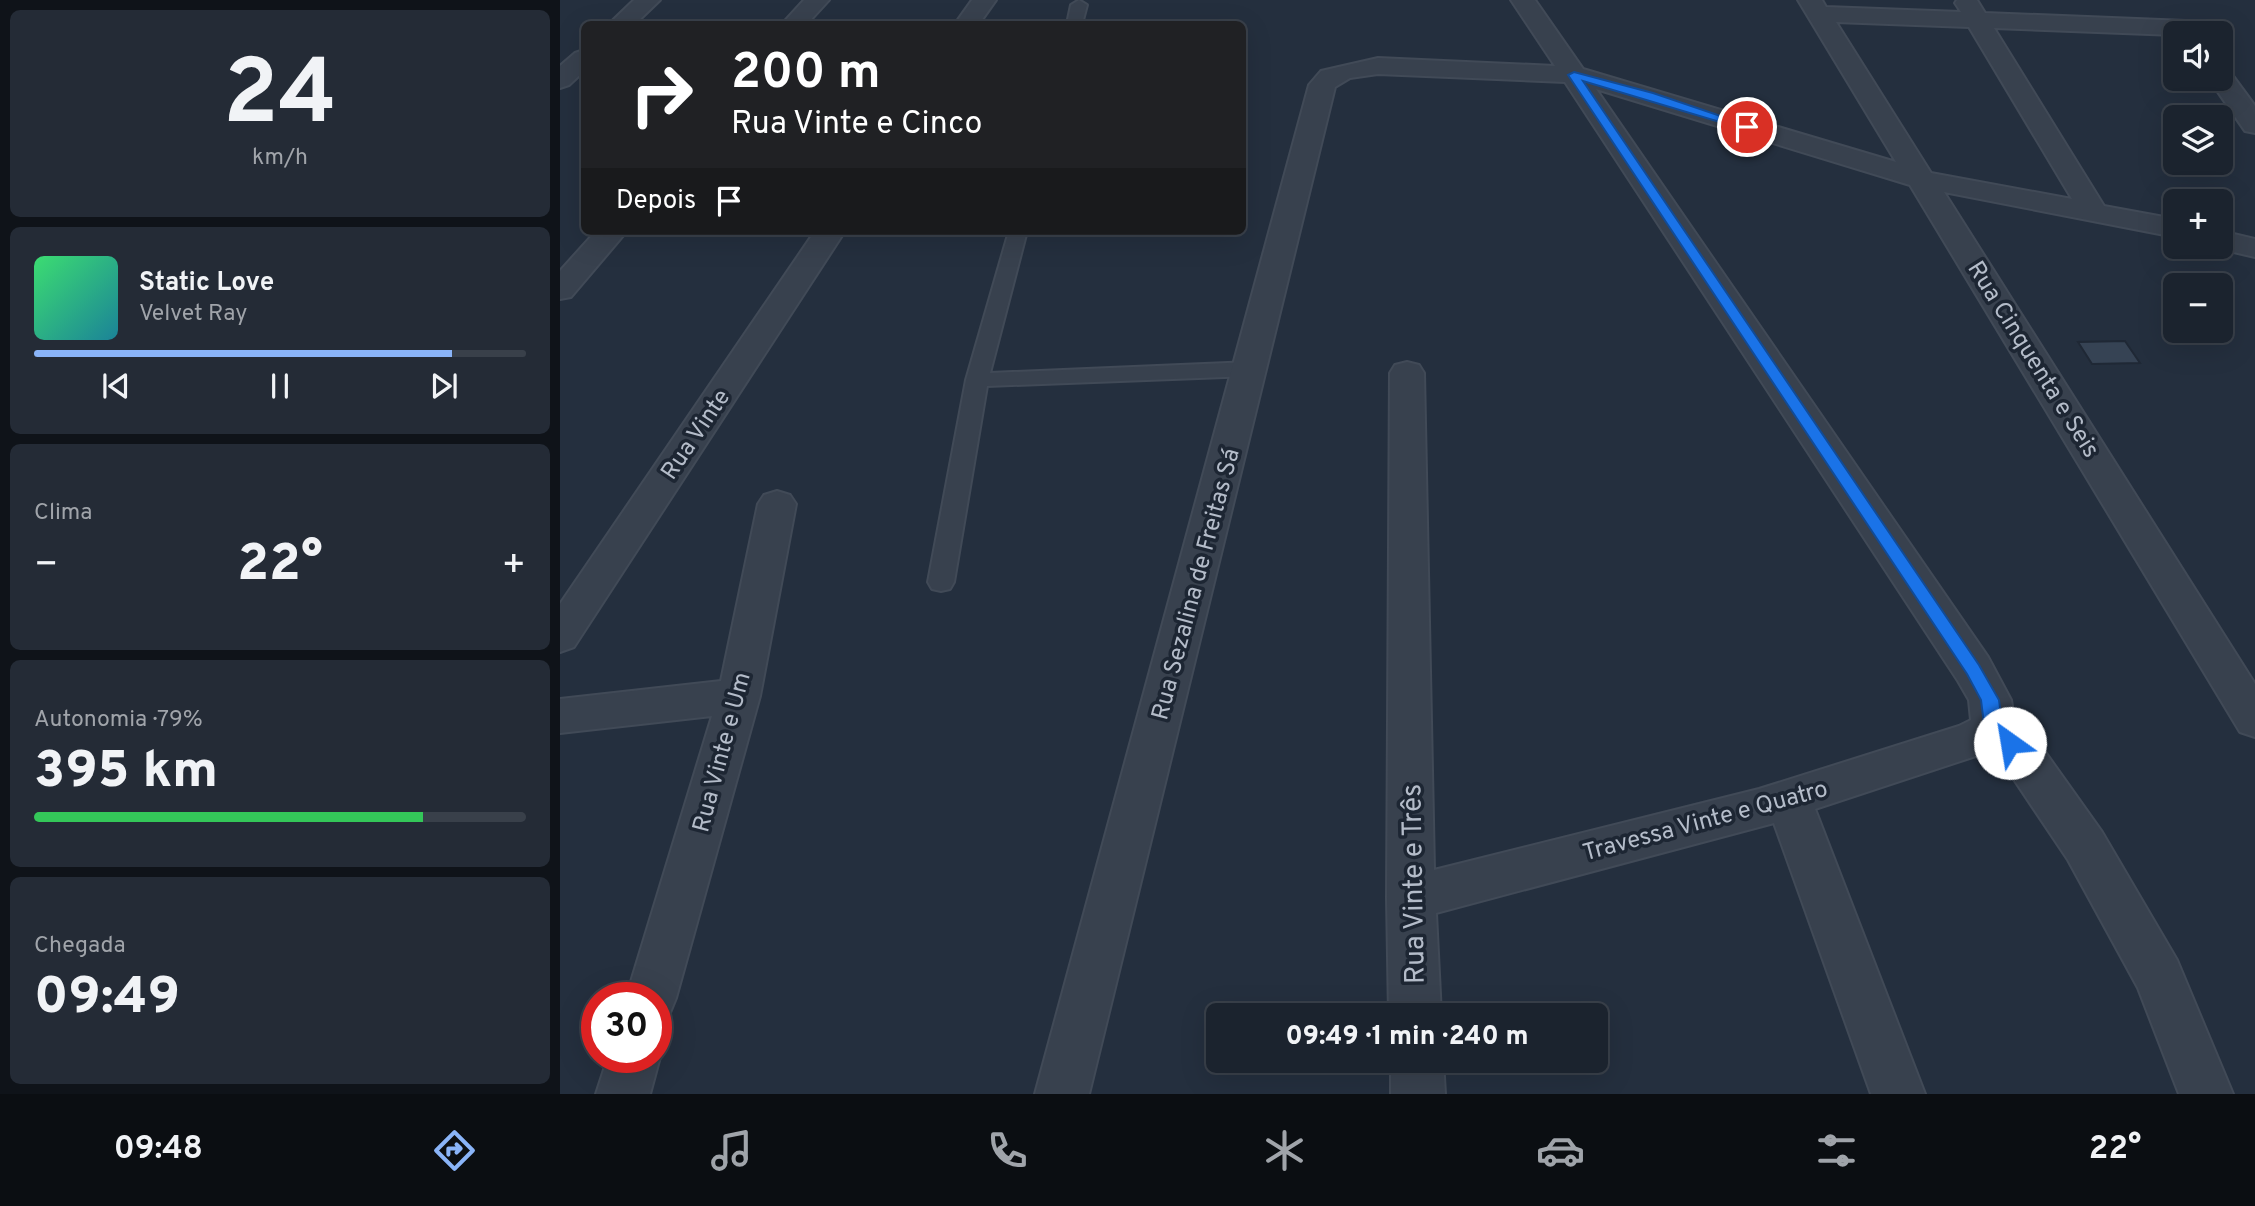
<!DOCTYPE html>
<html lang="pt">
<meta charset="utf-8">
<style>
:root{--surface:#1b232e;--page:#242b36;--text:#f1f3f6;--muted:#a0a4aa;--line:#39404a;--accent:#8ab4f8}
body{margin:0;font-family:Overpass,sans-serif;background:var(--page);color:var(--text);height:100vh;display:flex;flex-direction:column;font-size:26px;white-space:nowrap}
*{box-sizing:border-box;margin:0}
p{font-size:23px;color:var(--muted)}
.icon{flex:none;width:38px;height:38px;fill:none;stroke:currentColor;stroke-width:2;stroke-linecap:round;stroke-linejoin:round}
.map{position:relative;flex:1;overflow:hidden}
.side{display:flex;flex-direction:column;gap:10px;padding:10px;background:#0f1319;width:560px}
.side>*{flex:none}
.guide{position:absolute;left:21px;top:21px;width:665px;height:214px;border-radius:10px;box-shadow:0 7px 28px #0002,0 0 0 2px var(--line);background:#202124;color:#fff;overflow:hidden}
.controls{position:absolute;left:1603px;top:21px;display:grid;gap:14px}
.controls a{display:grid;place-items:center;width:70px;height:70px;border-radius:10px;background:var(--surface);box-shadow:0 7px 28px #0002,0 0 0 2px var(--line);font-size:35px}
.speed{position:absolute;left:21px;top:982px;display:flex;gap:14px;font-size:35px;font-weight:700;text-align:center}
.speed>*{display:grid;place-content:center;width:91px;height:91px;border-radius:50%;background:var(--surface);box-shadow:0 7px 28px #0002,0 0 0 2px var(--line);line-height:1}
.speed .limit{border:10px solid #d22;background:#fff;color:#111}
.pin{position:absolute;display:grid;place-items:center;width:60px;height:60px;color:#fff;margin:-30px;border:4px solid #fff;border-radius:50%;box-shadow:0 2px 7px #0007}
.me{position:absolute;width:77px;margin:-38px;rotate:328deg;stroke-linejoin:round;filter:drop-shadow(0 0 5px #0008)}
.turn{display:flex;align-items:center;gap:24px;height:147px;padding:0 35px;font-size:32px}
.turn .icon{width:91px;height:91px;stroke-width:2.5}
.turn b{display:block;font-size:49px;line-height:60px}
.then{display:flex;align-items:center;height:66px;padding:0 35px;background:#0003;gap:14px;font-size:26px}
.big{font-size:52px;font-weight:800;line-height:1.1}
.side .card{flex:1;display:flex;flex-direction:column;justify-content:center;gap:10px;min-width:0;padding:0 24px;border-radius:10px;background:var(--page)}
.side .dial{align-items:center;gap:0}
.dial b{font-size:91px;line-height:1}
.song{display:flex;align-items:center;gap:21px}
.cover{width:84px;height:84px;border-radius:10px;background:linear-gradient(135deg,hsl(140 70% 55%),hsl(190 70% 35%))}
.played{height:7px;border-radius:4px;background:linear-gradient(90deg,var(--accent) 85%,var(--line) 85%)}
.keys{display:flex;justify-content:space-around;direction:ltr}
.heat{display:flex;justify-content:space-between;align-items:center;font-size:38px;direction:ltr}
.charge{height:10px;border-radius:5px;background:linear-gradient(90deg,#34c759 79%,var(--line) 0)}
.trip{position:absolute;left:646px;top:1003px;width:402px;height:70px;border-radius:10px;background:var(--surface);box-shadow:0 7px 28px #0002,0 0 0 2px var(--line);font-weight:800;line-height:70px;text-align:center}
.menu{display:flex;height:112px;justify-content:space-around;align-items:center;background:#0b0e12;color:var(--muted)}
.menu .icon{width:49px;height:49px}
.menu .selected{color:var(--accent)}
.menu b{font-size:32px;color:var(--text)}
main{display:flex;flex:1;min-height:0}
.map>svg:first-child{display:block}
.building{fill:#364354;stroke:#1f2835;stroke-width:2}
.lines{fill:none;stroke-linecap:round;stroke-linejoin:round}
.lane-casing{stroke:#414a57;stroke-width:4}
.street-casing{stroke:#414a57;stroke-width:4}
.lane{fill:#38414e;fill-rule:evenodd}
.street{fill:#38414e;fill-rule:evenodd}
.route{fill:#1a73e8;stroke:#114b97;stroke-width:2}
.labels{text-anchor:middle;stroke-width:7;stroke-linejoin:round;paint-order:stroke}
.street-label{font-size:24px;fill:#b4bcc9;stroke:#1d2633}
.near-street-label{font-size:28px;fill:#b4bcc9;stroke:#1d2633}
</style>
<main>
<section class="side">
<div class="card dial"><b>24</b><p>km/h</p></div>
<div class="card">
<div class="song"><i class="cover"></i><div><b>Static Love</b><p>Velvet Ray</p></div></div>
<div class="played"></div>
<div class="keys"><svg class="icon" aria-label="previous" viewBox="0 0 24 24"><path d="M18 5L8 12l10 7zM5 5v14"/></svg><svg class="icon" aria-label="pause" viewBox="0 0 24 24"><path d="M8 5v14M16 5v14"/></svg><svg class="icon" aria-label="next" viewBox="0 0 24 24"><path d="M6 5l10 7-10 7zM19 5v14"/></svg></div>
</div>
<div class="card"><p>Clima</p>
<div class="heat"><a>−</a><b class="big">22°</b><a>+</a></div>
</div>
<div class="card"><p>Autonomia · 79%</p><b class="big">395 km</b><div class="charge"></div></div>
<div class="card"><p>Chegada</p><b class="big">09:49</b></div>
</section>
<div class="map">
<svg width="1695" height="1094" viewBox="0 0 1695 1094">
<rect width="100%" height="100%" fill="#242f3e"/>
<path class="building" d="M 1565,341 L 1580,363 L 1532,364 L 1518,342 Z"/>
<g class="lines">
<g class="lane-casing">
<g id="lane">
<path d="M 519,0 L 527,5 L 522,24 L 507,24 L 511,5 Z"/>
<path d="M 449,231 L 467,231 L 430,373 L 691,362 L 702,369 L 691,376 L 427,386 L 394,582 L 390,589 L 381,591 L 372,589 L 368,582 L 406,380 Z"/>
</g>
</g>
<g class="street-casing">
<g id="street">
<path d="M 74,0 L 100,0 L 75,24 L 49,24 Z"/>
<path d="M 244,0 L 269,0 L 247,24 L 222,24 Z"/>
<path d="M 412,0 L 436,0 L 419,24 L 395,24 Z"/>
<path d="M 951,0 L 975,0 L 1023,69 L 1336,162 L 1238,0 L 1262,0 L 1266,7 L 1401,12 L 1395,3 L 1397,0 L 1417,0 L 1425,13 L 1626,21 L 1635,23 L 1638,28 L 1635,33 L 1615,35 L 1434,28 L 1544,206 L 1615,219 L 1615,237 L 1384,192 L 1695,684 L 1695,737 L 1680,732 L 1350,185 L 1036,89 L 1428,657 L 1451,700 L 1454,718 L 1483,749 L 1542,832 L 1617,960 L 1673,1094 L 1619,1094 L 1578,988 L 1508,860 L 1451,775 L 1431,751 L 1255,809 L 1365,1094 L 1311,1094 L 1214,823 L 876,913 L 881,1015 L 829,1015 L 827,898 L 830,373 L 835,365 L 847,362 L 859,365 L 864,373 L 874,870 L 1199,789 L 1399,726 L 1411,720 L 1409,700 L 1398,681 L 1005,82 L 818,74 L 790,78 L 775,87 L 529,1094 L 475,1094 L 749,85 L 761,71 L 818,58 L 995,66 ZM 1276,22 L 1409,27 L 1512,199 L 1371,173 Z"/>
<path d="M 24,50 L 24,71 L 9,85 L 0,88 L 0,66 L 15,53 Z"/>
<path d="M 1661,69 L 1670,72 L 1695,106 L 1695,133 L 1685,131 L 1649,79 L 1661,79 Z"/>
<path d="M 36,231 L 67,231 L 11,297 L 0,299 L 0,271 Z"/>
<path d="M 255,231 L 285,231 L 14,647 L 0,652 L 0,604 Z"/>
<path d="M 1661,231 L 1695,239 L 1695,257 L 1652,247 L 1661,247 Z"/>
<path d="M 217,491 L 230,495 L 236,504 L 200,696 L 116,998 L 109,1015 L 96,1020 L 96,998 L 66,998 L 152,716 L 0,733 L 0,699 L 161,681 L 198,504 L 204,495 Z"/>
<path d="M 96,1048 L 100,1057 L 90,1094 L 36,1094 L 48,1057 L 96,1057 Z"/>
<path d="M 831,1060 L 883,1060 L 885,1094 L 831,1094 Z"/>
</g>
</g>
<use href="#lane" class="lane"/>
<use href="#street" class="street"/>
</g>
<path class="route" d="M 1014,72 L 1093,93 L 1193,127 L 1183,129 L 1023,81 L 1419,665 L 1439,700 L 1442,722 L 1459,743 L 1456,749 L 1443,749 L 1424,724 L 1421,700 L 1407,674 L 1008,75 Z"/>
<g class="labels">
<g class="street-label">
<text transform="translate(1474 359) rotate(58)" y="8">Rua Cinquenta e Seis</text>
<text transform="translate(135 434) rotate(-56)" y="8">Rua Vinte</text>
<text transform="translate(635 584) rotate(-75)" y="8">Rua Sezalina de Freitas Sá</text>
<text transform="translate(161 752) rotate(-75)" y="8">Rua Vinte e Um</text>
<text transform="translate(1145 820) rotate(-15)" y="8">Travessa Vinte e Quatro</text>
</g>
<g class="near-street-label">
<text transform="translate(852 884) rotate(-91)" y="10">Rua Vinte e Três</text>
</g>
</g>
</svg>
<div class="controls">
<a><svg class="icon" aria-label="sound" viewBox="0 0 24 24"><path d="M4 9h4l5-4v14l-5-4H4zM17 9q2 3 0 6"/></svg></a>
<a><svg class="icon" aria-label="layers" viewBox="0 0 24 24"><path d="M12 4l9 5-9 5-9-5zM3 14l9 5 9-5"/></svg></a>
<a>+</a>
<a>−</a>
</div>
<div class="speed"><div class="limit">30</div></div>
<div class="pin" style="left:1187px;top:127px;background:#d93025"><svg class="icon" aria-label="arrive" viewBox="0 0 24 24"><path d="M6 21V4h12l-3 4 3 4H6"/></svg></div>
<svg class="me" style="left:1450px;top:743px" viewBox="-20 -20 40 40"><circle r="19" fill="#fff"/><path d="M0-13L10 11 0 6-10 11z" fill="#1a73e8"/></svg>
<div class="trip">09:49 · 1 min · 240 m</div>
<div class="guide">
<div class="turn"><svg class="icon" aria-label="right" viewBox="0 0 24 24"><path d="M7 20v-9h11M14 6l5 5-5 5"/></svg><div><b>200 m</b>Rua Vinte e Cinco</div></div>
<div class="then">Depois<svg class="icon" aria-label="arrive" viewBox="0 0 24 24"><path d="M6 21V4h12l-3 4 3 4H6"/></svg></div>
</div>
</div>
</main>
<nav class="menu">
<b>09:48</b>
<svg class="icon selected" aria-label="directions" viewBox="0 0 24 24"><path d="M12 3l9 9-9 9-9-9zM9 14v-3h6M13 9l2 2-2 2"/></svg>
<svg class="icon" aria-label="music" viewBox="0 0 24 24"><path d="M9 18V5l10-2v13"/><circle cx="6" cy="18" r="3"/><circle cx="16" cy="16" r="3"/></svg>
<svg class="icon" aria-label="phone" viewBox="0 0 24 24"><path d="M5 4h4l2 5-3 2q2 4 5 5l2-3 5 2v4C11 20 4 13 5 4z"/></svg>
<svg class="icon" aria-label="climate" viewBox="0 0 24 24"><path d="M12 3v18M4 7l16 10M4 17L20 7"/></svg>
<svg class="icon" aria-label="car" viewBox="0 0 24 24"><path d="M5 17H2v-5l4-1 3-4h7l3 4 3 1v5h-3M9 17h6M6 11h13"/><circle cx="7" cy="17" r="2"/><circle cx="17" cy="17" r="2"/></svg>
<svg class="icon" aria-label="filters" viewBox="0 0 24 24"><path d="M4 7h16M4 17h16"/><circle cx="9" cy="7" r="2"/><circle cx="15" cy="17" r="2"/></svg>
<b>22°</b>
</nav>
